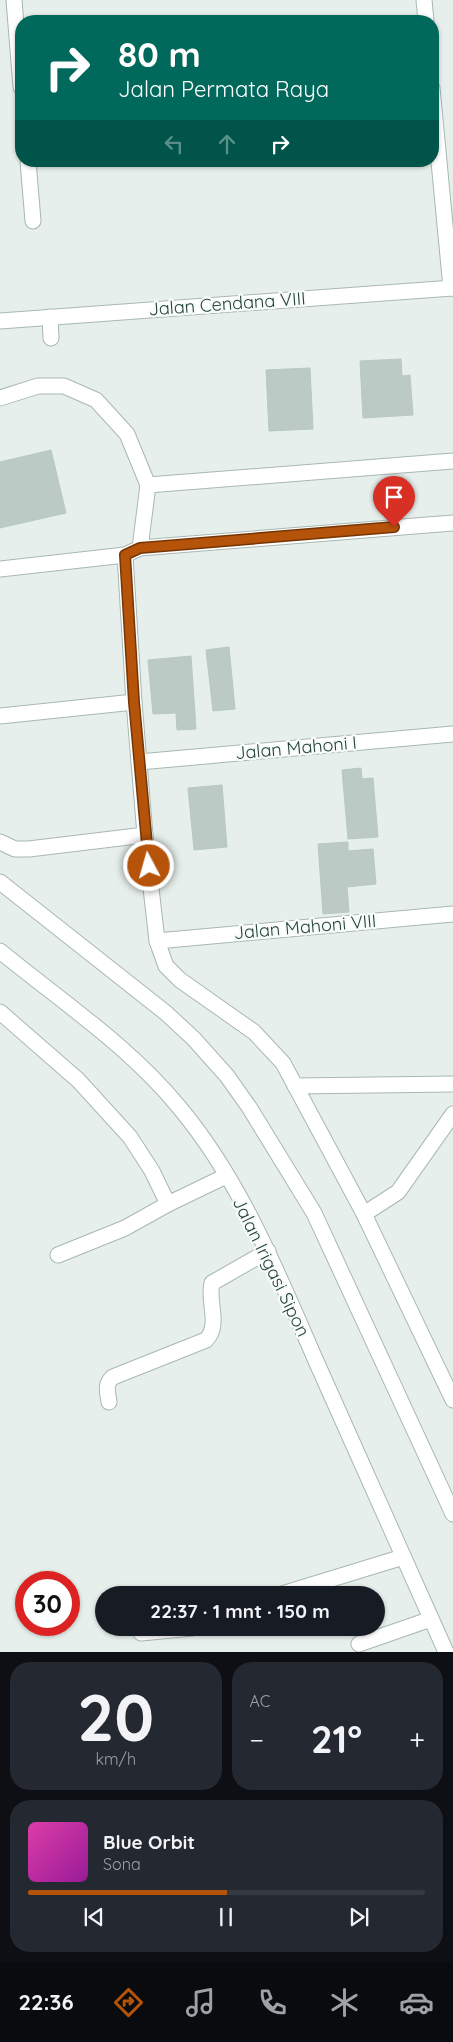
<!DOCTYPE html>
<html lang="id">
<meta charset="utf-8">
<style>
:root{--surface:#171b24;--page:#242831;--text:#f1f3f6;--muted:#9ea1a6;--line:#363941;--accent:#b45309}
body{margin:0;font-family:Quicksand,sans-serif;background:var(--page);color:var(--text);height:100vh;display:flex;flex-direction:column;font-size:19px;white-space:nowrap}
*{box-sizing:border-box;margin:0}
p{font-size:16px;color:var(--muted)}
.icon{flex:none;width:28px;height:28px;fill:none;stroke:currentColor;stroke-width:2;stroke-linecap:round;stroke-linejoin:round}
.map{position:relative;height:1652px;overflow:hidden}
.sheet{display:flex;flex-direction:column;gap:10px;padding:10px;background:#0d0f14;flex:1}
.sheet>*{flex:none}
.guide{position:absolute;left:15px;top:15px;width:424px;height:152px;border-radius:20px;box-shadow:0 1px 4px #0004;background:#00695c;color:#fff;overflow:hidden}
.speed{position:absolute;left:15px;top:1571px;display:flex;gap:10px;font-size:25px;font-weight:700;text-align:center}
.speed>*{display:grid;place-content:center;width:65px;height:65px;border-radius:50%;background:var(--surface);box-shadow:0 1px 4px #0004;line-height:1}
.speed .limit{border:8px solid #d22;background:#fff;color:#111}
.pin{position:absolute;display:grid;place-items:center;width:42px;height:42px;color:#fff;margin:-51px -21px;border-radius:50% 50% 50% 0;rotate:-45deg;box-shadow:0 0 5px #0007}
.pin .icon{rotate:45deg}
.me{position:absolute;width:55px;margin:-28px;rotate:354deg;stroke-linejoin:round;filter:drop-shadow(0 0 4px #0008)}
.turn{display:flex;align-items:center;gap:18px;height:105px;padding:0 20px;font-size:22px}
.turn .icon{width:65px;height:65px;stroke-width:2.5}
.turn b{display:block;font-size:35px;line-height:42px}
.lanes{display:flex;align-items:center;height:48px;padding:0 20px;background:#0003;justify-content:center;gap:25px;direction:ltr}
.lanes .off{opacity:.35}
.big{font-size:38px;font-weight:800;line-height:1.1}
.sheet .tile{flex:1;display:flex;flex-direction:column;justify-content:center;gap:8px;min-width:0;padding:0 18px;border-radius:20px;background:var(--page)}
.sheet .dial{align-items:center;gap:0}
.dial b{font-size:65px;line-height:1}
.song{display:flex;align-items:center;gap:15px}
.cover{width:60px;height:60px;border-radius:8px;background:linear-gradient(135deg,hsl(320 70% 55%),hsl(300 70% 35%))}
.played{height:5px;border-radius:2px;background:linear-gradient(90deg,var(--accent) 50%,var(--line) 50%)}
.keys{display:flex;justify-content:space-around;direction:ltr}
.heat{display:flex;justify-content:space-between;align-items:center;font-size:28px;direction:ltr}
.sheet .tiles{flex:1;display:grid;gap:10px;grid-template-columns:1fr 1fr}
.tile:last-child{grid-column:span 2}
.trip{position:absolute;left:95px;top:1586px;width:290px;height:50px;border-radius:25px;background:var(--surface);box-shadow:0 1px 4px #0004;font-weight:800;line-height:50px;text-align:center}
.dock{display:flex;height:80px;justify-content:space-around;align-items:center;background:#090b0e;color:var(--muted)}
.dock .icon{width:35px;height:35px}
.dock .selected{color:var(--accent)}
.dock b{font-size:22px;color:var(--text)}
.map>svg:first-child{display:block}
.building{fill:#bbcac4;stroke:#b8c9c2}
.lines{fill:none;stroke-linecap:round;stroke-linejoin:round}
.service-casing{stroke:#a8b8b2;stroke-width:17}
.minor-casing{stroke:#a8b8b2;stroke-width:17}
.tertiary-casing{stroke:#a8b8b2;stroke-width:17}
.service{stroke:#fff;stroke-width:15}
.minor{stroke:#fff;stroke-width:15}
.tertiary{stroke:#fff;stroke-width:15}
.route-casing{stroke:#753606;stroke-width:12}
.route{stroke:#b45309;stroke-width:9}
.labels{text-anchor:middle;stroke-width:4.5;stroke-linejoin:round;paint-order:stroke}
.street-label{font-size:18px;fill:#24423a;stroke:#f7fbf9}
</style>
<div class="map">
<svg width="453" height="1652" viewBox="0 0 453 1652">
<rect width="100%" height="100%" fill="#e6efeb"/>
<g class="building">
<path d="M 401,359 L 402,376 L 410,375 L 413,415 L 363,418 L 360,361 Z"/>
<path d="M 310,368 L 313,429 L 269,431 L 266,370 Z"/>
<path d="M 51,450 L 66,513 L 0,528 L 0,462 Z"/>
<path d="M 229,647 L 235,709 L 213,711 L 206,650 Z"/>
<path d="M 191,656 L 196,729 L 177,730 L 176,713 L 153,714 L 148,660 Z"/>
<path d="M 361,768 L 362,779 L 373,778 L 378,837 L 348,839 L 342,770 Z"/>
<path d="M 222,785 L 227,847 L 194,850 L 188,788 Z"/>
<path d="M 348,842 L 348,851 L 373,849 L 376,884 L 347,887 L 349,912 L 323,914 L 318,844 Z"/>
</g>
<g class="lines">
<g class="service-casing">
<g id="service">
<path d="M 58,1255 L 125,1228 L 168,1204"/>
<path d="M 359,1644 L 431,1619"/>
</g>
</g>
<g class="minor-casing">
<g id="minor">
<path d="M 14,0 L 21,87"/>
<path d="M 424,0 L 426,21"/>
<path d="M 432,88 L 451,288"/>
<path d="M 28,161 L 33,221"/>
<path d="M 50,317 L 51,338"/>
<path d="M 0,321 L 453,288"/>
<path d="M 0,398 L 38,386 L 64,386 L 96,400 L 127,434 L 148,485"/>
<path d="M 140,548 L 148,485 L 453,461"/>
<path d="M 125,555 L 134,702 L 145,835 L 157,941 L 166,966 L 180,980 L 254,1032 L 283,1063 L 364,1214 L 453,1400"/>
<path d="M 0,569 L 125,555 L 140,548 L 453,523"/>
<path d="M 0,716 L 134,702"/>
<path d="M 139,762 L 453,734"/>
<path d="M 0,842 L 15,849 L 29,849 L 145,835"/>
<path d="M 157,941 L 453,914"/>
<path d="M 0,1012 L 78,1080 L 130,1137 L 152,1171 L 168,1204 L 226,1176"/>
<path d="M 295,1086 L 453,1084"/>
<path d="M 364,1214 L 398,1192 L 453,1114"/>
<path d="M 109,1402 C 108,1393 104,1384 113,1377 L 206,1340 C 221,1324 207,1302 212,1283 L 268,1251"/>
<path d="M 279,1595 L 403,1557"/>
<path d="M 141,1633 L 192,1628"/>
</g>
</g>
<g class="tertiary-casing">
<g id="tertiary">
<path d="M 0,882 L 166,1013 L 194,1039 L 227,1076 L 249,1107 L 314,1213 L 453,1514"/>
<path d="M 0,951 C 61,1001 129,1046 179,1107 C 241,1181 278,1274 316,1361 C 359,1458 402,1555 446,1652"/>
</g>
</g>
<use href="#service" class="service"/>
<use href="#minor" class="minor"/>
<use href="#tertiary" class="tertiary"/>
</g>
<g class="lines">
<g class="route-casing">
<path id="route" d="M 149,866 L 134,702 L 125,555 L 140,548 L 394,527"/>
</g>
<use href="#route" class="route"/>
</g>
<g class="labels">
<g class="street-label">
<text transform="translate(227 304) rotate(-4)" y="6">Jalan Cendana VIII</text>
<text transform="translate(296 748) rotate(-5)" y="6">Jalan Mahoni I</text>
<text transform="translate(305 927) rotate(-5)" y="6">Jalan Mahoni VIII</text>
<text transform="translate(271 1267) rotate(64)" y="6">Jalan Irigasi Sipon</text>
</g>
</g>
</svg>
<div class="speed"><div class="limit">30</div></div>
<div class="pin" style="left:394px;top:527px;background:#d93025"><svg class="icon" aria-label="arrive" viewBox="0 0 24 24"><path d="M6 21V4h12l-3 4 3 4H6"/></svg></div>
<svg class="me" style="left:149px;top:866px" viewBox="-20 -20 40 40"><circle r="17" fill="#b45309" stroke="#fff" stroke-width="3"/><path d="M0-11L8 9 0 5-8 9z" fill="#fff"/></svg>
<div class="trip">22:37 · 1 mnt · 150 m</div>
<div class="guide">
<div class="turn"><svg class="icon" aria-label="right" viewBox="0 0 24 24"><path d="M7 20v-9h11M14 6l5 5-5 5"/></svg><div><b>80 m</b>Jalan Permata Raya</div></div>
<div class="lanes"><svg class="icon off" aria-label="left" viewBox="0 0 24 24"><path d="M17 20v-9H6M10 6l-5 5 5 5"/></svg><svg class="icon off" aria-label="ahead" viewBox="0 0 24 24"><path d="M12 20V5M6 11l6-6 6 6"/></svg><svg class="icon" aria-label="right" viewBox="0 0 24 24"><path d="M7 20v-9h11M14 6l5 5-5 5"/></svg></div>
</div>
</div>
<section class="sheet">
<div class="tiles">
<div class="tile dial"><b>20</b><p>km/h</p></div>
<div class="tile"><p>AC</p>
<div class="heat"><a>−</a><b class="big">21°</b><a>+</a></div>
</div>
<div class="tile">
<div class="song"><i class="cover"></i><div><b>Blue Orbit</b><p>Sona</p></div></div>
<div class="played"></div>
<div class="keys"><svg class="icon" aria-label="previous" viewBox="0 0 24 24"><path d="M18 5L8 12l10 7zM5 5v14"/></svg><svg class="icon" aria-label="pause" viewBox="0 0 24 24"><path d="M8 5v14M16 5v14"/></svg><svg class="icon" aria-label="next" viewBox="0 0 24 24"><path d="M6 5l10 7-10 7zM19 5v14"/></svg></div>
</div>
</div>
</section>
<nav class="dock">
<b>22:36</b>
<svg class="icon selected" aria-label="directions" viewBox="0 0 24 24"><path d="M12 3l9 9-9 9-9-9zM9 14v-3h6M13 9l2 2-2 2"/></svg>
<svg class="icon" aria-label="music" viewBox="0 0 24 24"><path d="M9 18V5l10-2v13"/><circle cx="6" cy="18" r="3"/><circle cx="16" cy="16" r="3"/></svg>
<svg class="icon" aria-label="phone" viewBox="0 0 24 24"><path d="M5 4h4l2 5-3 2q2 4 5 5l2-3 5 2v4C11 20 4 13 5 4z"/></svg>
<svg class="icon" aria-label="climate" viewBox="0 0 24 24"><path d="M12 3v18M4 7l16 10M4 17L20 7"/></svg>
<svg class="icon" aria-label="car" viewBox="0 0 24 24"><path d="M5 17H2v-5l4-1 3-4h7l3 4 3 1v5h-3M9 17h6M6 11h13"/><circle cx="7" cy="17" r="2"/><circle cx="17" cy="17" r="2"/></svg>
</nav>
